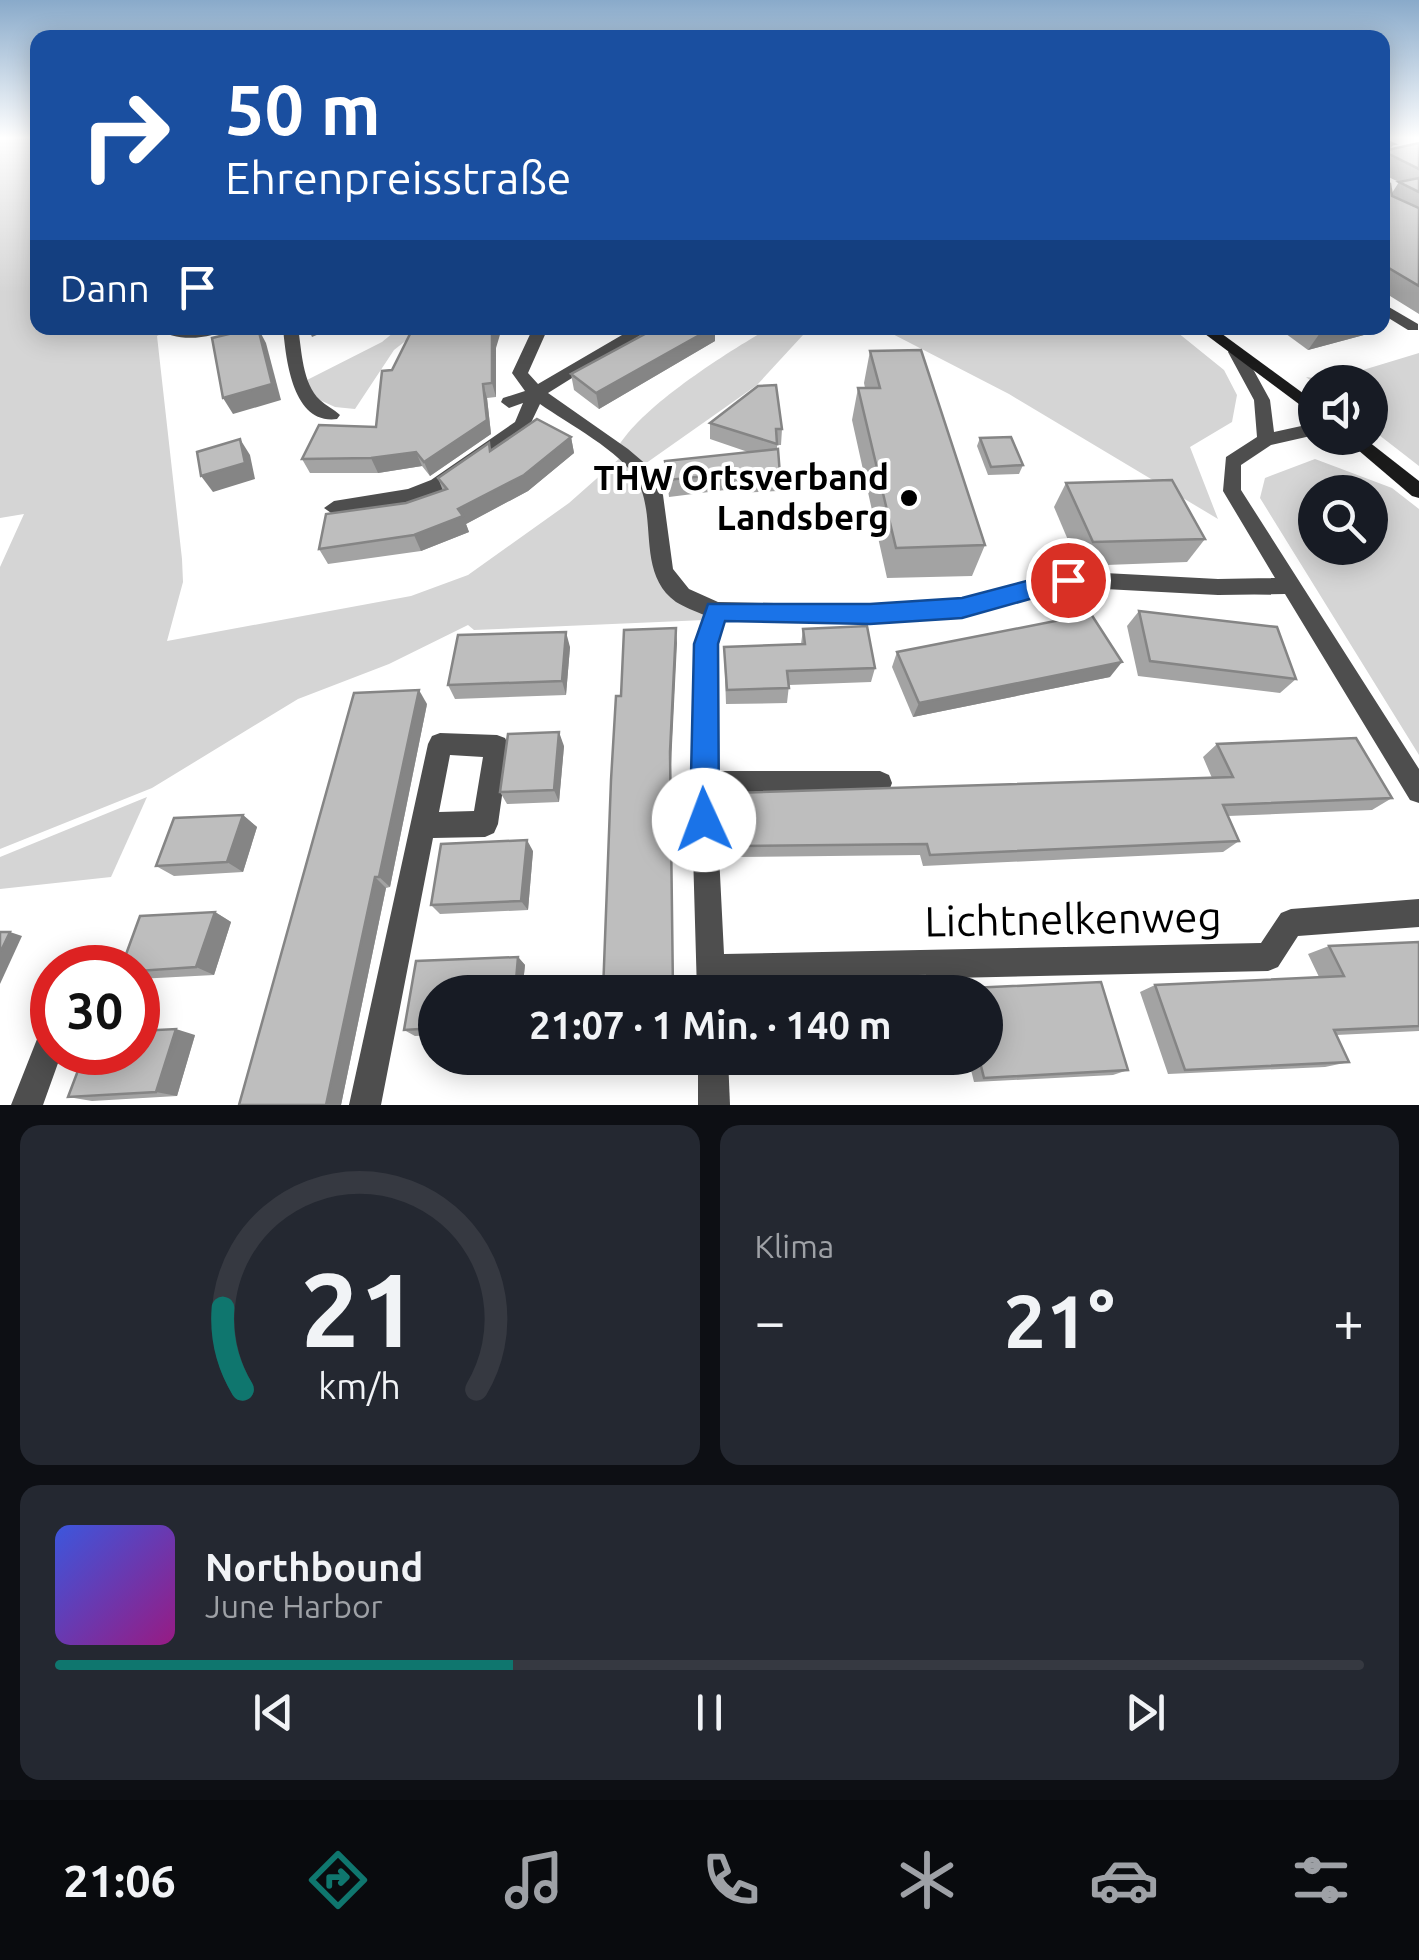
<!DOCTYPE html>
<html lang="de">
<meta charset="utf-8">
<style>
:root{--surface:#171b24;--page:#242831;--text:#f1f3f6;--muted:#9ea1a6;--line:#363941;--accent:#0f766e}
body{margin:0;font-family:Ubuntu,sans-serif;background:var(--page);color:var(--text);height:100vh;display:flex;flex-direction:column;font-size:38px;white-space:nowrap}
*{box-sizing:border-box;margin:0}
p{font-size:32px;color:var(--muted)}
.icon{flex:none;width:55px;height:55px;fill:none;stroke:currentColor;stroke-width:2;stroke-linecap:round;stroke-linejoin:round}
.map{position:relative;height:1105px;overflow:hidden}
.panel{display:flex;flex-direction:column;gap:20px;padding:20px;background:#0d0f14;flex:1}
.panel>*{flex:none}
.banner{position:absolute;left:30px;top:30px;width:1360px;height:305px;border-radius:20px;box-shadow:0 5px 25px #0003;background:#1a4fa0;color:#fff;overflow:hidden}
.fabs{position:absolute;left:1298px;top:365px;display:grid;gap:20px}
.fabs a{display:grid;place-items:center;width:90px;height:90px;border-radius:50%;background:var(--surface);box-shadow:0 5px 25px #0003;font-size:50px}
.speed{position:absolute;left:30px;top:945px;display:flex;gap:20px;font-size:50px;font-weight:700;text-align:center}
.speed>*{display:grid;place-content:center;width:130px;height:130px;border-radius:50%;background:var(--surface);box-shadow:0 5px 25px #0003;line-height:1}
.speed .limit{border:15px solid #d22;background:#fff;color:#111}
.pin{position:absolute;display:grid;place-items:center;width:85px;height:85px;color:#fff;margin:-42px;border:5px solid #fff;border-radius:50%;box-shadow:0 2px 10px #0007}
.me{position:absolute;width:110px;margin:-55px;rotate:358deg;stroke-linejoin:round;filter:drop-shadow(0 0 8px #0008)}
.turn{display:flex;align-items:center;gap:35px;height:210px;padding:0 30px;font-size:45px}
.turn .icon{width:130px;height:130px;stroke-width:2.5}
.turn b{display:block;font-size:70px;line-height:85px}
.then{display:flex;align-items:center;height:95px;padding:0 30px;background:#0003;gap:20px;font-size:38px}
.big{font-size:75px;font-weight:600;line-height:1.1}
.panel .tile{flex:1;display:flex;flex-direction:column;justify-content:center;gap:15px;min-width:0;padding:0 35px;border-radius:20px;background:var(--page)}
.panel .dial{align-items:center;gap:0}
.dial svg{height:260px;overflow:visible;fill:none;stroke:var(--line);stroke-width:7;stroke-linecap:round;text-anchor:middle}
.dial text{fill:var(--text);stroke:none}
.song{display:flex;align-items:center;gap:30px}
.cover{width:120px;height:120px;border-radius:15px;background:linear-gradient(135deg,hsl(230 70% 55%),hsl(310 70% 35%))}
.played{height:10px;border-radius:5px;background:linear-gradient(90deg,var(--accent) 35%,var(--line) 35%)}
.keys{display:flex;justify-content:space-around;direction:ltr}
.heat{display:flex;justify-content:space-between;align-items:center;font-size:55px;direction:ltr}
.panel .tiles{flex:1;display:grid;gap:20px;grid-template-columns:1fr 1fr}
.tile:last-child{grid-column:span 2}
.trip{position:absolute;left:418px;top:975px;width:585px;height:100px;border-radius:50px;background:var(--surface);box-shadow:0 5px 25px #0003;font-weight:600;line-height:100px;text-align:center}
.tab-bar{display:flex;height:160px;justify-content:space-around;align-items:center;background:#090b0e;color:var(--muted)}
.tab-bar .icon{width:70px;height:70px}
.tab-bar .on{color:var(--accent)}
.tab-bar b{font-size:45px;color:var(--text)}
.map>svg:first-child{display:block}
.green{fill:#d5d5d5;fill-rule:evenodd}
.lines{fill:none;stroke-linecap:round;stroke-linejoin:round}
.street{fill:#4e4e4e;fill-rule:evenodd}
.secondary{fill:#1b1b1b;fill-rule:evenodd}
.wall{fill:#a3a3a3}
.shaded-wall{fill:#858585}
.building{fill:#bebebe;stroke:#858585;stroke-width:2.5}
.route{fill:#1a73e8;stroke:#114b97;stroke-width:2.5}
.poi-dot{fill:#000;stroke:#fff;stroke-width:4}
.labels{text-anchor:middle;stroke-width:8;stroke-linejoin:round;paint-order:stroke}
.poi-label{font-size:35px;font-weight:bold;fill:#000;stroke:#fff;text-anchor:end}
.near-street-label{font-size:42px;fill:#000;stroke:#fff}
</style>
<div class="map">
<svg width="1419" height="1105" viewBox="0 0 1419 1105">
<rect width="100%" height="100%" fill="#fff"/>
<g class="green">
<path d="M 37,138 L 38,328 L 163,328 L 164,332 L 157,336 L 182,559 L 183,582 L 167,641 L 411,596 L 468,575 L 569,503 L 621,457 L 651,495 L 655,560 L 704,612 L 705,620 L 474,630 L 468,625 L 389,664 L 298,699 L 152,788 L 0,849 L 0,567 L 24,514 L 0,518 L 0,140 Z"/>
<path d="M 399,328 L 422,328 L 394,350 L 355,409 L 335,407 L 311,396 L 307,380 L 382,342 Z"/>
<path d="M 769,328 L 790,328 L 803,335 L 757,385 L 642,466 L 619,445 C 646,403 725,354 769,328 Z"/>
<path d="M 881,328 L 1172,328 L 1224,370 L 1237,395 L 1232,422 L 1190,447 L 1218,519 L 1009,394 Z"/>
<path d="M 1419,353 L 1419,466 L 1370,428 L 1370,382 L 1315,384 L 1306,377 L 1330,380 Z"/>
<path d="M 1315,459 L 1392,488 L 1419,509 L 1419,755 L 1260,498 L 1265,478 ZM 1370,492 L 1370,548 L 1315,548 L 1315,492 Z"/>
<path d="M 147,797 L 111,877 L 0,889 L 0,857 Z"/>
</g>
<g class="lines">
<g class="street">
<path d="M 1382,303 L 1418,324 L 1418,330 L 1408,330 L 1382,314 Z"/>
<path d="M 158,328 L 230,328 C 212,339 174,343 158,328 Z"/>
<path d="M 283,328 L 298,328 C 302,351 302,383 320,400 C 326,406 334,409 340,415 L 337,419 C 292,425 286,358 283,328 Z"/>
<path d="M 533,328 L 548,328 L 528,373 L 538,384 L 634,328 L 652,328 L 548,393 L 628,449 L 648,466 L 663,495 L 673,569 L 689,589 L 718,602 L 870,605 L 962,599 L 1067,571 L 1218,579 L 1275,578 L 1223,491 L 1226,457 L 1257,437 L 1254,400 L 1228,352 L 1230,349 L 1242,349 L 1270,400 L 1274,432 L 1315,423 L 1315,435 L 1271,445 L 1241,465 L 1241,490 L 1419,769 L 1419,803 L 1410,800 L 1285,594 L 1218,595 L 1067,587 L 962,617 L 870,623 L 724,620 L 717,644 L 715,771 L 880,771 L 889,775 L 892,783 L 889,791 L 880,795 L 716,795 L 724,954 L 1261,943 L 1281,913 L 1291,909 L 1419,899 L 1419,927 L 1298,936 L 1278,967 L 1268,971 L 725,983 L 725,992 L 697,992 L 691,783 L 695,644 L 704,615 C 695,611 684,607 676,602 C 636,573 658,518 637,480 C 622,452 567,423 540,404 L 528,429 L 445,490 L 410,503 L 334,515 L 324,508 L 334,501 L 408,489 L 431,480 L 515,422 L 523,403 L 509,408 L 501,402 L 503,398 L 525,391 L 512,373 Z"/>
<path d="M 440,733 L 497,735 L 505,738 L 509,746 L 498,824 L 494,833 L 485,837 L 433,838 L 381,1105 L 349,1105 L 428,744 L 432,736 ZM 450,755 L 483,757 L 474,811 L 439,812 Z"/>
<path d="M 81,952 L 91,956 L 95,968 L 67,968 L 71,956 Z"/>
<path d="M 52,1025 L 52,1052 L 62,1052 L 43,1105 L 11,1105 L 41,1029 Z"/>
<path d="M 698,1058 L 728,1058 L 730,1105 L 698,1105 Z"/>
</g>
<g class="secondary">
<path d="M 1197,328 L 1214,328 L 1315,402 L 1315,416 Z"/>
<path d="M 1344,438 L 1364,438 L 1419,481 L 1419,498 L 1412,496 Z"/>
</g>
</g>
<g class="wall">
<path d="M 1382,139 L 1394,144 L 1390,149 L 1419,143 L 1419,314 L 1382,291 L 1382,186 L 1392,193 L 1399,182 L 1382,174 Z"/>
<path d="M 648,328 L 720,328 L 715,330 L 715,341 L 599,409 L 574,390 L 571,374 L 649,332 Z"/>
<path d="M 1278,328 L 1378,328 L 1375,332 L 1308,350 Z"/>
<path d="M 496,348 L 496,397 L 487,398 L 491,434 L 430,476 L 422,466 L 378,473 L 310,473 L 302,459 L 376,427 L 392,370 Z"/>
<path d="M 870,351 L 985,545 L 972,576 L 887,578 L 852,420 L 858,388 L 865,388 L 864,383 Z"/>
<path d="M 710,423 L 782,429 L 781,445 L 777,445 L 777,449 L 780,475 L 778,491 L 737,493 L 733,489 L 669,497 L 665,461 L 748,452 L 710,439 Z"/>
<path d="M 571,437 L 574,453 L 528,491 L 466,524 L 469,532 L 421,551 L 328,564 L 319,549 L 406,503 L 443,491 L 438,478 L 489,443 L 491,450 Z"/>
<path d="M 980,438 L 1023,465 L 1019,474 L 988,475 L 977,446 Z"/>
<path d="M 1066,483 L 1205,539 L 1187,562 L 1079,566 L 1054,507 Z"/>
<path d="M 1139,611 L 1296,679 L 1280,693 L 1138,676 L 1127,626 Z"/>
<path d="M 803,629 L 875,668 L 871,682 L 789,685 L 787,703 L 726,704 L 724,647 L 801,644 Z"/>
<path d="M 570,647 L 566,695 L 455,699 L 448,685 Z"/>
<path d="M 897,652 L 1110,677 L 913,717 L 892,667 Z"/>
<path d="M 427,704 L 390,887 L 386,888 L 341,1105 L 239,1105 Z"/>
<path d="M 1217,744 L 1392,798 L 1372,810 L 1228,816 L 1239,841 L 1223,852 L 923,866 L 920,855 L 735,857 L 733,793 L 1212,778 L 1203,757 Z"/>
<path d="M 564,746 L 559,802 L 507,804 L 500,792 Z"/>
<path d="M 243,815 L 257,827 L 243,872 L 174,876 L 156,866 Z"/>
<path d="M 533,851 L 528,910 L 440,914 L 431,905 Z"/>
<path d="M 215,912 L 231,922 L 214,975 L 138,979 L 138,968 Z"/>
<path d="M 1419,942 L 1419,1031 L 1336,1035 L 1349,1062 L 1325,1067 L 1168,1074 L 1140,992 L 1155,985 L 1319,977 L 1308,954 L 1329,946 Z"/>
<path d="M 518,957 L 525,965 L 522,992 L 435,992 L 435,1035 L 415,1036 L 404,1030 L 416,961 Z"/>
<path d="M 925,976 L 928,990 L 1101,982 L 1128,1070 L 1113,1075 L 974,1082 L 968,1058 L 985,1058 L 985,992 L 740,992 L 741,982 Z"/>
<path d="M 195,1035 L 177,1096 L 92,1101 L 68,1097 Z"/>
<path d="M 675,1058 L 675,1071 L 605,1074 L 601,1069 Z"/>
</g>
<g class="shaded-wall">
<path d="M 258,328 L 266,343 L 281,400 L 233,414 L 223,398 Z"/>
<path d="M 308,328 L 333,328 L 312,337 Z"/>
<path d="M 494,328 L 502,328 L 496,348 L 496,397 L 492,383 L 492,333 Z"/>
<path d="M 706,328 L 720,328 L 715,330 L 715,341 L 599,409 L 596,393 Z"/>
<path d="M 1342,328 L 1378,328 L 1375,332 L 1308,350 L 1320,333 Z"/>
<path d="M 483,384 L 487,398 L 491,434 L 430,476 L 424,462 Z"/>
<path d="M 571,437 L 574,453 L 528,491 L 466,524 L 469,532 L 421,551 L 414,535 Z"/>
<path d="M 240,439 L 250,455 L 255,479 L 213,492 L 201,476 Z"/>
<path d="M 416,452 L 422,466 L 378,473 L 371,458 Z"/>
<path d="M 676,628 L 677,643 L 671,765 L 673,992 L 670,752 Z"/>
<path d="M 566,632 L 570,647 L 566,695 L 562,681 Z"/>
<path d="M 1122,662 L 1110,677 L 913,717 L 919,703 Z"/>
<path d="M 419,690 L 427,704 L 390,887 L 379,877 Z"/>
<path d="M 559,732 L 564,746 L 559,802 L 554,790 Z"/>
<path d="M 243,815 L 257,827 L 243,872 L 227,862 Z"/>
<path d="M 527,840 L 533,851 L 528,910 L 521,901 Z"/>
<path d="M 375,877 L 386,888 L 341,1105 L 326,1105 Z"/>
<path d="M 215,912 L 231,922 L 214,975 L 196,967 Z"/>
<path d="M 10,932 L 22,936 L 0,984 L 0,953 Z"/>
<path d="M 518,957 L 525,965 L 522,992 L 515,992 Z"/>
<path d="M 176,1029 L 195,1035 L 177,1096 L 156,1092 Z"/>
</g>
<g class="building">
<path d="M 1382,139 L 1394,144 L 1382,146 Z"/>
<path d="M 1419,143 L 1419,169 L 1383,151 Z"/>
<path d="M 1419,178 L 1419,192 L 1399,182 Z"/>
<path d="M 1390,184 L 1392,196 L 1419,208 L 1419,286 L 1382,264 L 1382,186 Z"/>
<path d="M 254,328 L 258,328 L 272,384 L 223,398 L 212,338 Z"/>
<path d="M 413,328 L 494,328 L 492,333 L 492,383 L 483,384 L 487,420 L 424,462 L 416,452 L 371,458 L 302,459 L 319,425 L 376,427 L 382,371 L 392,370 Z"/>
<path d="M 656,328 L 712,328 L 596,393 L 571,374 Z"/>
<path d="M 1312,328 L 1342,328 L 1320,333 Z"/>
<path d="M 921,350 L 985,545 L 896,548 L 858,388 L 880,388 L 870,351 Z"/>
<path d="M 776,385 L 782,429 L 776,429 L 777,444 L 710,423 L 758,386 Z"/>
<path d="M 537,419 L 571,437 L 524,475 L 458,509 L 463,516 L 414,535 L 319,549 L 326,514 L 406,503 L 447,489 L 438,478 L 489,443 L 490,451 Z"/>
<path d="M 1011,437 L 1023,465 L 991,467 L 980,438 Z"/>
<path d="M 240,439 L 245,463 L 201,476 L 197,452 Z"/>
<path d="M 778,449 L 780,475 L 738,476 L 733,473 L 668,480 L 665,461 Z"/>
<path d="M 1172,480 L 1205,539 L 1093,542 L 1066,483 Z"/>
<path d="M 1139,611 L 1277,627 L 1296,679 L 1150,661 Z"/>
<path d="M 1091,614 L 1122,662 L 919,703 L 897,652 Z"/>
<path d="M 867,626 L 875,668 L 787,671 L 789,688 L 727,690 L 724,647 L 805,644 L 803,629 Z"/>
<path d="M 676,628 L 670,752 L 673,992 L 603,992 L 611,780 L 616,696 L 621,696 L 624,630 Z"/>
<path d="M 566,632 L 562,681 L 448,685 L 458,635 Z"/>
<path d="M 419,690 L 379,877 L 375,877 L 326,1105 L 239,1105 L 354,693 Z"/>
<path d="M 559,732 L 554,790 L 500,792 L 508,734 Z"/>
<path d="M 1356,738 L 1392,798 L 1223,805 L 1239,841 L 930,855 L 927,844 L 736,846 L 733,793 L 1233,777 L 1217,744 Z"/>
<path d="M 243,815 L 227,862 L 156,866 L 174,818 Z"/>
<path d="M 527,840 L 521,901 L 431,905 L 441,844 Z"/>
<path d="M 215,912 L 196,967 L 138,971 L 138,968 L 121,968 L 140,916 Z"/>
<path d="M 0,932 L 10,932 L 0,953 Z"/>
<path d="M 1419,942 L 1419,1026 L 1334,1030 L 1349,1062 L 1185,1070 L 1155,985 L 1344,976 L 1329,946 Z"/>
<path d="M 518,957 L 515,992 L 435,992 L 435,1028 L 404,1030 L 416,961 Z"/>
<path d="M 925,976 L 928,990 L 1101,982 L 1128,1070 L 984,1078 L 979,1058 L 985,1058 L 985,992 L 742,992 L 741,982 Z"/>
<path d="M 176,1029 L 156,1092 L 68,1097 L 85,1052 L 138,1052 L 138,1031 Z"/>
<path d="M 601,1058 L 674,1058 L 674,1066 L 601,1069 Z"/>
</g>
<linearGradient id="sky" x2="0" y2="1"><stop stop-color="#89aaca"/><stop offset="0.47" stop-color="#fff"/><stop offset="1" stop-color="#fff" stop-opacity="0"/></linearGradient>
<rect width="1419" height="293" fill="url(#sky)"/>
<path class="route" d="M 1068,570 L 1076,573 L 1079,580 L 1076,586 L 962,618 L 870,624 L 725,621 L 718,644 L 719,820 L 715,830 L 704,834 L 694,830 L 690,820 L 694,644 L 708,604 L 870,604 L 962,598 Z"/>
<circle class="poi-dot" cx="909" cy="498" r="10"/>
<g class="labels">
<g class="poi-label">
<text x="889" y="490">THW Ortsverband<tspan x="889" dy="40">Landsberg</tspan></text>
</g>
<g class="near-street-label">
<text transform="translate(1073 919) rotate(-1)" y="15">Lichtnelkenweg</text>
</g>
</g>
</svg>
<div class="fabs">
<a><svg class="icon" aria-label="sound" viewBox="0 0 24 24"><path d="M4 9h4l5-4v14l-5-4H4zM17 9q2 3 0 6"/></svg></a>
<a><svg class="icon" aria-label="search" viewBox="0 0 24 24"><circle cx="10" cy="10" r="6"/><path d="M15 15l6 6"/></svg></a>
</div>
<div class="speed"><div class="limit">30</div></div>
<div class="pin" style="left:1068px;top:580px;background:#d93025"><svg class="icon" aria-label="arrive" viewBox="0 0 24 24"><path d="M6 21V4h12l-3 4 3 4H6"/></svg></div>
<svg class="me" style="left:704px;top:820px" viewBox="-20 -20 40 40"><circle r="19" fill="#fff"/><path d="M0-13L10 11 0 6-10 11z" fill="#1a73e8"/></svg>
<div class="trip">21:07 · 1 Min. · 140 m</div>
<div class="banner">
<div class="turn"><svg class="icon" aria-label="right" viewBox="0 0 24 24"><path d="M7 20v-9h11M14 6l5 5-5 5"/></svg><div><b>50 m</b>Ehrenpreisstraße</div></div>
<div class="then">Dann<svg class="icon" aria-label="arrive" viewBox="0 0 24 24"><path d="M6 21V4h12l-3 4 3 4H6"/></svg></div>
</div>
</div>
<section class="panel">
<div class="tiles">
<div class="tile dial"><svg viewBox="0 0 100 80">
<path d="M14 69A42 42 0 1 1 86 69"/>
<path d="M14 69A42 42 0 0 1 8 44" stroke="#0f766e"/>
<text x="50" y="56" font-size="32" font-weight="700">21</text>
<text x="50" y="72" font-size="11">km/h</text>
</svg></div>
<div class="tile"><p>Klima</p>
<div class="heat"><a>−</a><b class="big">21°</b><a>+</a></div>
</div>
<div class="tile">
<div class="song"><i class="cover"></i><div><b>Northbound</b><p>June Harbor</p></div></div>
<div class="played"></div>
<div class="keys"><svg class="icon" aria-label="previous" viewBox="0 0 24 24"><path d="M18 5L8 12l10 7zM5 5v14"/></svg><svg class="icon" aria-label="pause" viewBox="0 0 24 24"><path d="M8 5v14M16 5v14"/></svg><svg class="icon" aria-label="next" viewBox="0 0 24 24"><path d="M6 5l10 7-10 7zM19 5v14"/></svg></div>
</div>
</div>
</section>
<nav class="tab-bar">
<b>21:06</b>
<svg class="icon on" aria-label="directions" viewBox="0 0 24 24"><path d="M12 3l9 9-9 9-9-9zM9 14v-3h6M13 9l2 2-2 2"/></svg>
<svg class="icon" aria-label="music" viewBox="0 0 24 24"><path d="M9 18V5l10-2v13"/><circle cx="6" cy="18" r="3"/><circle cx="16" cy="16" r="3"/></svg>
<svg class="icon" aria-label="phone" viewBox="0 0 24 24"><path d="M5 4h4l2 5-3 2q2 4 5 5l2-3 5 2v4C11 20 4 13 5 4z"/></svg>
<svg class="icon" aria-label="climate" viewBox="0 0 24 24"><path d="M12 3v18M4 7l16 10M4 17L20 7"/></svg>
<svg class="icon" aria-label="car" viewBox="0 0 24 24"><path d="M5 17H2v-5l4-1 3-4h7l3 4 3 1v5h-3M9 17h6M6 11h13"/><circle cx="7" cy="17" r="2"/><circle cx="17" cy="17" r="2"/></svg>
<svg class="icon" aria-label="filters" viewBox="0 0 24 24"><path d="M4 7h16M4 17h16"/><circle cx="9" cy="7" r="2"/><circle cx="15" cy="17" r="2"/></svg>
</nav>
